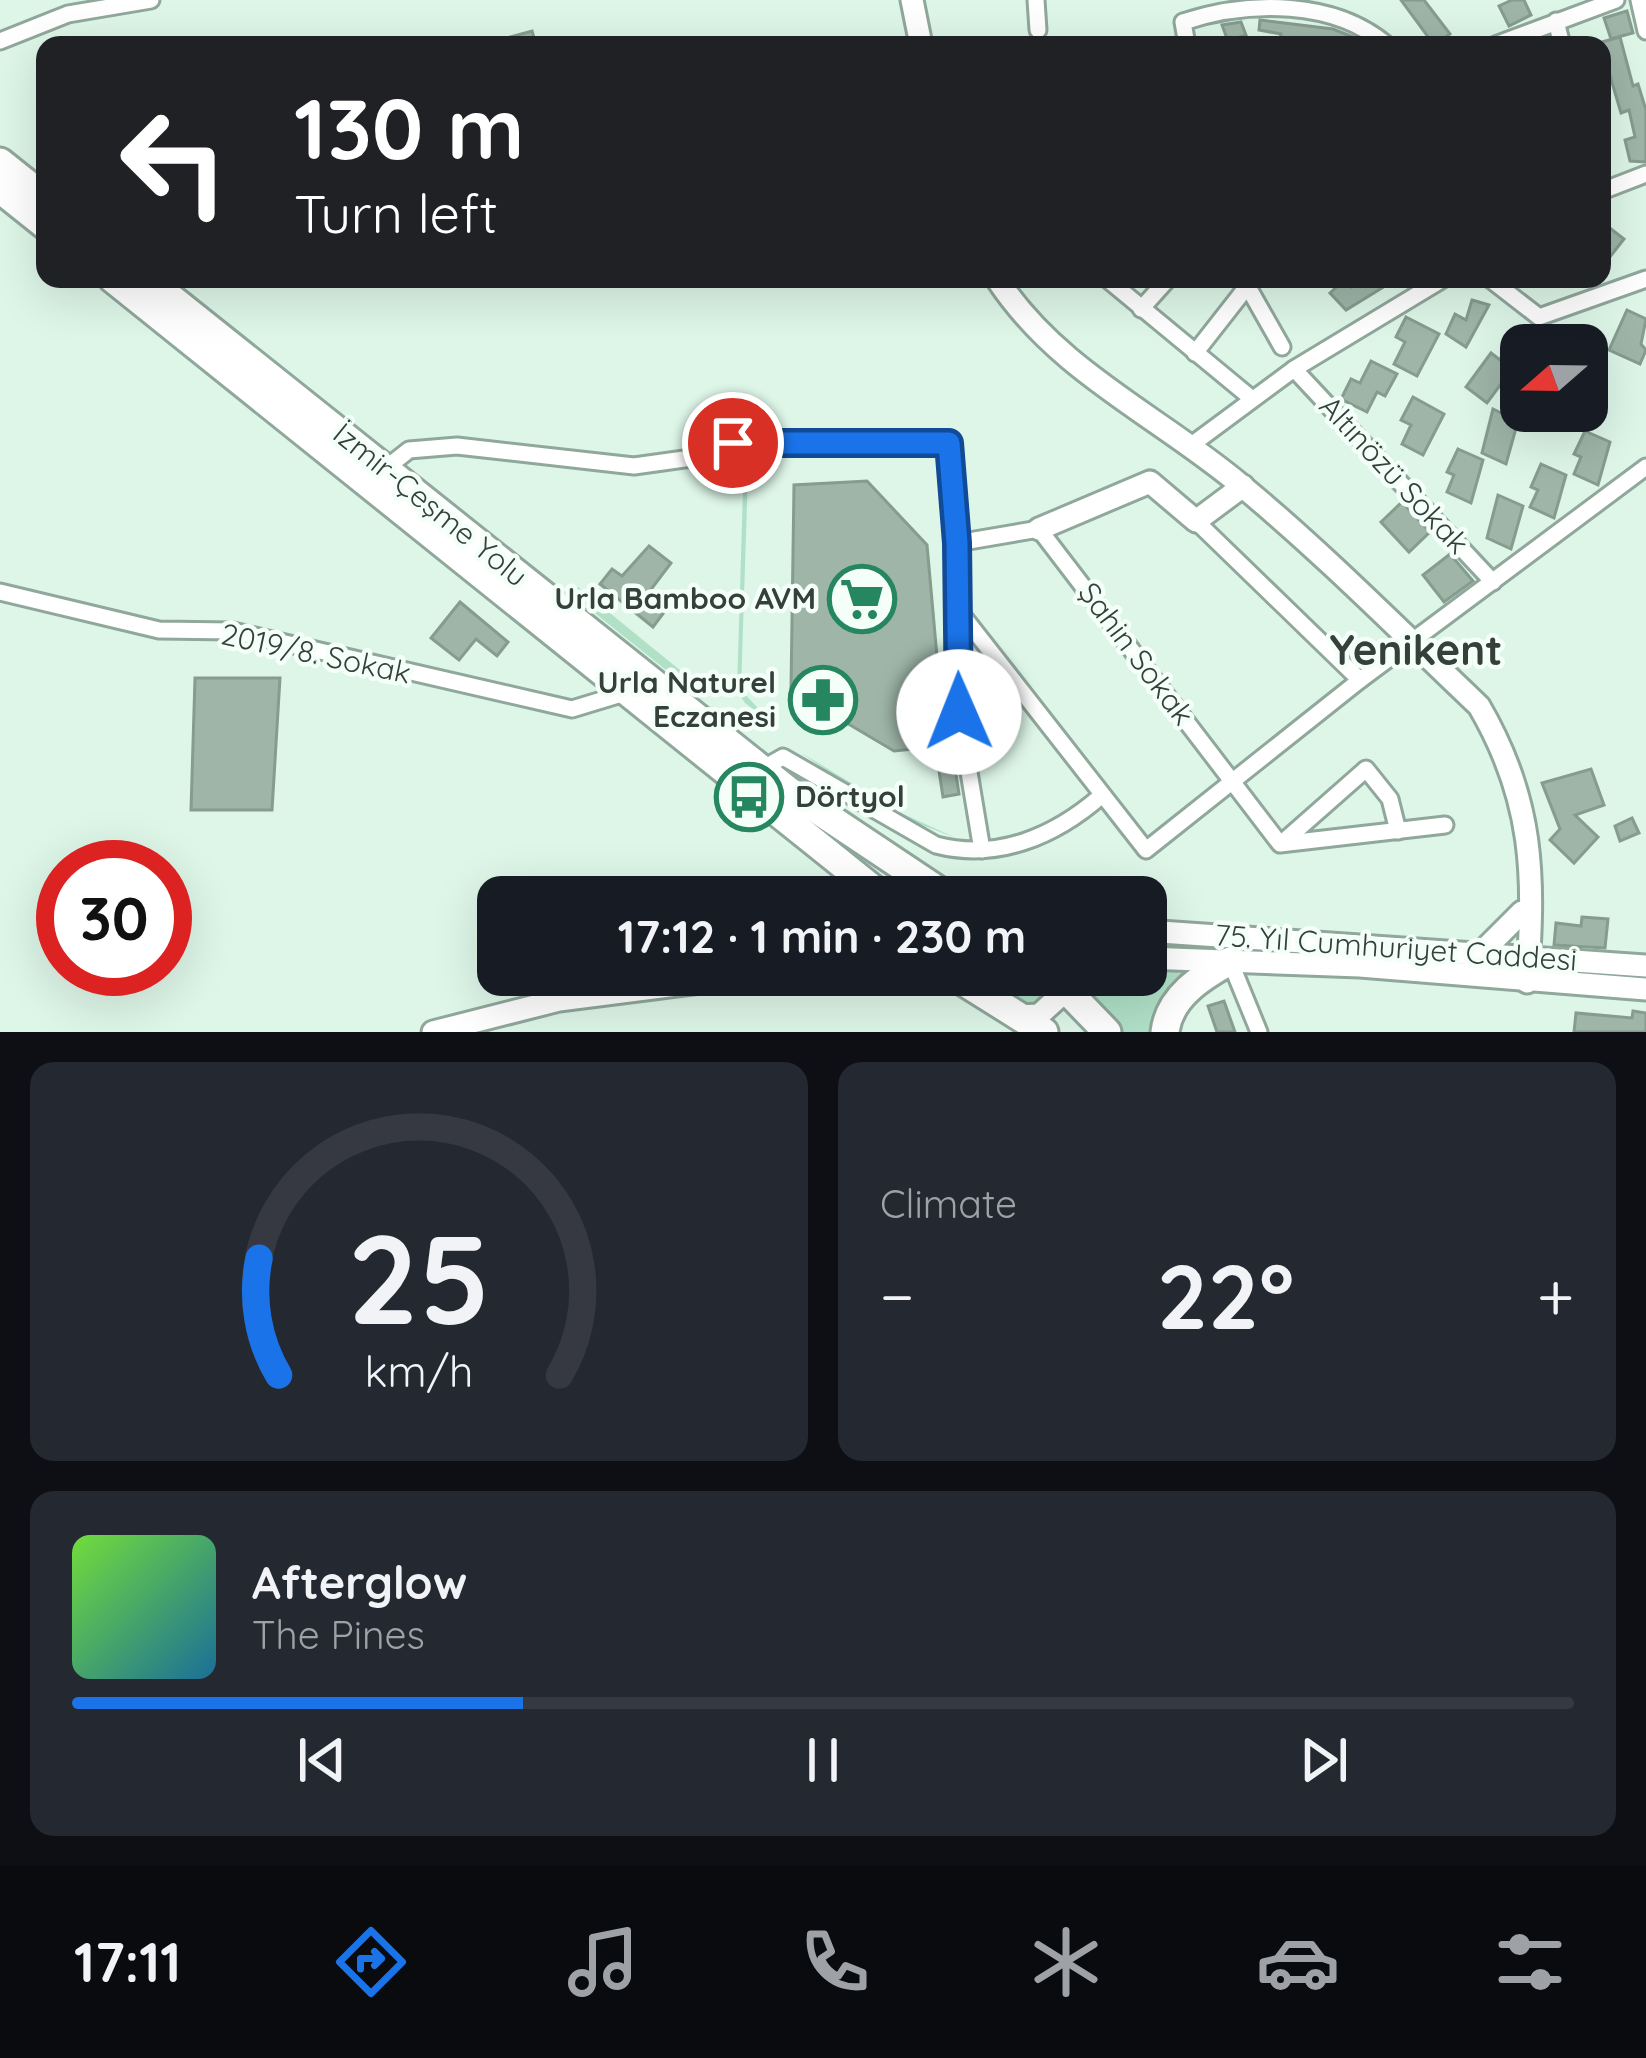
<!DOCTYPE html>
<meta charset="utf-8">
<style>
:root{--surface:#171b24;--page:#242831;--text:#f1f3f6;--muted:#9ea1a6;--line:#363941;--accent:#1a73e8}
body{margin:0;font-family:Quicksand,sans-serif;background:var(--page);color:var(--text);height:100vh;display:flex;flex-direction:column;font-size:45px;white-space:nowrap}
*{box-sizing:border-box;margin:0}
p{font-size:39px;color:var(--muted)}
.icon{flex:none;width:66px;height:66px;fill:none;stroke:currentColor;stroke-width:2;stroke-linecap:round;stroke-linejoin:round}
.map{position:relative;height:1032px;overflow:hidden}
.panel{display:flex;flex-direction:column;gap:30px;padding:30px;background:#0d0f14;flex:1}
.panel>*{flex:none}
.top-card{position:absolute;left:36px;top:36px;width:1575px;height:252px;border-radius:24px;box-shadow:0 12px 48px #0002;background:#202124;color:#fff;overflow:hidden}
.needle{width:78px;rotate:250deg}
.tools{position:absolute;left:1500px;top:324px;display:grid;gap:24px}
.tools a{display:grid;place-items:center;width:108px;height:108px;border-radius:24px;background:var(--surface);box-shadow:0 12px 48px #0002;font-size:60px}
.speed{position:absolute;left:36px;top:840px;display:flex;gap:24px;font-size:60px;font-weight:700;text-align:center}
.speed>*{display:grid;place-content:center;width:156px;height:156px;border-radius:50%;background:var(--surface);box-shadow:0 12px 48px #0002;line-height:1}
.speed .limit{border:18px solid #d22;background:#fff;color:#111}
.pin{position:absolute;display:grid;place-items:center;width:102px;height:102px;color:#fff;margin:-51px;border:6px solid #fff;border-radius:50%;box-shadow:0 3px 12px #0007}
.me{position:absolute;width:132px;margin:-66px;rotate:359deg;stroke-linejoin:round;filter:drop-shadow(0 0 9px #0008)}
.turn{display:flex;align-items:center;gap:42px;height:252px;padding:0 60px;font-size:54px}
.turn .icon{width:156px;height:156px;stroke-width:2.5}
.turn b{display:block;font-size:84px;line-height:102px}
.big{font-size:90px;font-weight:700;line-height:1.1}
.panel .widget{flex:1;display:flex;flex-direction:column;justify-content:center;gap:18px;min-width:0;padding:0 42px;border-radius:24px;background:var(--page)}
.panel .dial{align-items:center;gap:0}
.dial svg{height:312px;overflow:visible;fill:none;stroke:var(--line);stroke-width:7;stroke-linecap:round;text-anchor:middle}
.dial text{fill:var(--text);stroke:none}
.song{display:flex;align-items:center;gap:36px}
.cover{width:144px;height:144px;border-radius:18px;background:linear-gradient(135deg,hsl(100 70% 55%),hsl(200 70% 35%))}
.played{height:12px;border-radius:6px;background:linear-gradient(90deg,var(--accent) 30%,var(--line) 30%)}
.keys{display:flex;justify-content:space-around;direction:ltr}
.heat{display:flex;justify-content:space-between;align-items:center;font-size:66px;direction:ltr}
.panel .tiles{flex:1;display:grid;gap:30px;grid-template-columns:1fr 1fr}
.widget:last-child{grid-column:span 2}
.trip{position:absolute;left:477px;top:876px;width:690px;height:120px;border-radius:24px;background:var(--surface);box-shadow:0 12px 48px #0002;font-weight:700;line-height:120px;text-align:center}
.menu{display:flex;height:192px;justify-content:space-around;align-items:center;background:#090b0e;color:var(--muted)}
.menu .icon{width:84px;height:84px}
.menu .active{color:var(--accent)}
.menu b{font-size:54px;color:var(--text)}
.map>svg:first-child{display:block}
.green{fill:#b0e1c7}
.building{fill:#9eb5a8;stroke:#859c8f;stroke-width:3}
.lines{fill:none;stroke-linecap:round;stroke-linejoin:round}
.street-casing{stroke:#90a79b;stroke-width:21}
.secondary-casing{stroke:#90a79b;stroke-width:27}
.highway-casing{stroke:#90a79b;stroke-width:33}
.street{stroke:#fff;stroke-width:15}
.secondary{stroke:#fff;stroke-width:21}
.highway{stroke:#fff;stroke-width:27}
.route-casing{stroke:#114b97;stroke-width:30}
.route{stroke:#1a73e8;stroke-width:21}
.labels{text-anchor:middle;stroke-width:9;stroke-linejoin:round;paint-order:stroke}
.street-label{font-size:30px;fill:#36403a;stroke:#f5fff9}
.poi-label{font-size:30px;font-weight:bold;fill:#36403a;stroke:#f5fff9;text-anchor:end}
.district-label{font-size:42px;font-weight:bold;fill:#36403a;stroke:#f5fff9}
</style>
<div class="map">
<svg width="1646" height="1032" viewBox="0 0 1646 1032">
<rect width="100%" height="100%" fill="#ddf6e8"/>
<g class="green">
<path d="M 759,454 L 760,472 L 748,473 L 741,690 L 773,724 L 745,703 L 737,691 L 744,455 Z"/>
<path d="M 578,587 L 681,671 L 681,682 L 566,590 Z"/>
<path d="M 800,752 L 899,812 L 956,838 L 883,810 Z"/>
<path d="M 1146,965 L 1194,965 L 1156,1032 L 1123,1032 L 1097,1006 L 1093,992 L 1104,975 L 1146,975 Z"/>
<path d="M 967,975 L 1042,975 L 1046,995 L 1029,1009 Z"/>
</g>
<g class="building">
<path d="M 1401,0 L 1424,0 L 1450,34 L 1434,45 Z"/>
<path d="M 1512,0 L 1524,0 L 1531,15 L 1509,26 L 1499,6 Z"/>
<path d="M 1627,11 L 1633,33 L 1611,39 L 1604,18 Z"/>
<path d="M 1260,20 L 1333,29 L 1353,37 L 1351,45 L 1280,39 L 1281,34 L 1259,30 Z"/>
<path d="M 1241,22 L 1246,35 L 1228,41 L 1222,25 Z"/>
<path d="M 532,31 L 536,45 L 493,45 L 492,42 Z"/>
<path d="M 1620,37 L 1633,86 L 1638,84 L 1646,110 L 1646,162 L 1630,161 L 1625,140 L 1635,137 L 1629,110 L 1621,113 L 1606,62 L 1602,63 L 1602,42 Z"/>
<path d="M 1602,222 L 1624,239 L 1602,267 Z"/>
<path d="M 1361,279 L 1374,279 L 1382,288 L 1346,310 L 1330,293 L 1344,280 L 1351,287 Z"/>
<path d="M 1472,300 L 1489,305 L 1466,347 L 1446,334 L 1455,314 L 1466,320 Z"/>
<path d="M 1627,310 L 1646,319 L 1641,344 L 1646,350 L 1640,364 L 1609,350 Z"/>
<path d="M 1406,317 L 1439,334 L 1417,376 L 1394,364 L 1405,342 L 1396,337 Z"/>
<path d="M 1514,328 L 1552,345 L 1521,345 L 1521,357 L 1487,403 L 1466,387 L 1491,353 L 1500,360 Z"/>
<path d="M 1587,337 L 1605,350 L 1587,375 Z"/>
<path d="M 1371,361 L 1397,374 L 1385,396 L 1377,392 L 1367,412 L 1341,399 L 1351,379 L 1360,383 Z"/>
<path d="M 1413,397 L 1444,414 L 1423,455 L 1402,444 L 1411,425 L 1401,420 Z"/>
<path d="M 1493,409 L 1518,421 L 1506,464 L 1482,453 Z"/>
<path d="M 1585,431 L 1610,442 L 1598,485 L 1574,474 L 1581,457 L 1574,454 Z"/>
<path d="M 1458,449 L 1483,460 L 1471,503 L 1447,492 L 1454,475 L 1447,472 Z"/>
<path d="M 1541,464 L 1566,475 L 1554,518 L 1530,507 L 1538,490 L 1531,487 Z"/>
<path d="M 867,481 L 927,545 L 945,746 L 894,751 L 791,690 L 794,485 Z"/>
<path d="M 1498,495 L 1523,506 L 1511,549 L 1487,538 Z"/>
<path d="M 1402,502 L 1430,532 L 1409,552 L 1381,522 Z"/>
<path d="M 649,546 L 671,563 L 646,596 L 665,611 L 653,627 L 600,584 L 612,569 L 622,576 Z"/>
<path d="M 1450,554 L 1473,581 L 1444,602 L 1423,575 Z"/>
<path d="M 460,602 L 508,642 L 497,656 L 476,639 L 459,660 L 431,638 Z"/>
<path d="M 195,678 L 280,678 L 272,810 L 191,810 Z"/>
<path d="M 955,768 L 959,794 L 943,797 L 939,771 Z"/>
<path d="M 1591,769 L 1604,805 L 1575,815 L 1598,837 L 1574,863 L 1550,840 L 1560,829 L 1542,783 Z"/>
<path d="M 1632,818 L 1639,833 L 1620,841 L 1615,826 Z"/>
<path d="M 1582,917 L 1608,919 L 1605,948 L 1554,945 L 1556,923 L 1581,926 Z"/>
<path d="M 1224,1001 L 1235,1032 L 1217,1032 L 1208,1006 Z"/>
<path d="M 1633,1011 L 1646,1013 L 1646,1032 L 1574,1032 L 1576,1013 L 1632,1018 Z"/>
</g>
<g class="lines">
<g class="street-casing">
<g id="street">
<path d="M 1036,0 L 1038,30"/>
<path d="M 1639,0 L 1646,31"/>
<path d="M 1556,21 L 1562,45"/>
<path d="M 0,41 L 68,14 L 151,0"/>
<path d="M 1187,45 L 1183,22 C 1250,0 1334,0 1387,45"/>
<path d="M 1495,45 L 1616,0"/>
<path d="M 1602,191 L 1646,174"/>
<path d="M 1107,279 L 1251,398"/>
<path d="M 1490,279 L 1539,317 L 1646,279"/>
<path d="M 1248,287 L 1282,347"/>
<path d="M 1141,309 L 1168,279"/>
<path d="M 1195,353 L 1253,279"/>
<path d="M 1294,369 L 1493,582"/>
<path d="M 1190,446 L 1294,369 L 1443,279"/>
<path d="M 385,469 L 409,450 L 457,446 L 634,466 L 713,455 L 733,443 L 949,443 L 957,543 L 959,712 L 982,850"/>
<path d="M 1196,521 L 1360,680"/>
<path d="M 957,543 L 1039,529 L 1280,844 L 1445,825"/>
<path d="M 0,592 L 159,630 L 233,631 L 572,709 L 628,692"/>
<path d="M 959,611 L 1146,850 L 1360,680 L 1646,467"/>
<path d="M 762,769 L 783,757 L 936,845 C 998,861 1055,836 1101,796"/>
<path d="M 1282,843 L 1366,769 L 1390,799 L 1398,831"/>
<path d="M 1230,961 L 1259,1032"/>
</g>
</g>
<g class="secondary-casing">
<g id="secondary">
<path d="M 912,0 L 921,45"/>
<path d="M 997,279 C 1058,372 1159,416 1242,486 C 1324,554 1401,632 1479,706 C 1534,800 1535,876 1527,982"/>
<path d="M 1039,529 L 1150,482 L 1196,521 L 1243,486"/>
<path d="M 1146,931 L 1646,966"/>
<path d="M 1480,954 L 1522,912"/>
<path d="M 1146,958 L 1360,966 L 1646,989"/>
<path d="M 744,980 L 938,975"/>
<path d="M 1017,1016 L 1039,1015 L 1083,975"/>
<path d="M 433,1032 L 559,1000 L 755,975"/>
</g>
</g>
<g class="highway-casing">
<g id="highway">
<path d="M 0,162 L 45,198"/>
<path d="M 0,189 L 45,225"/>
<path d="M 113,279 L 883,897"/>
<path d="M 147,279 L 789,791 L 948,897"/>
<path d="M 953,975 L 1044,1032"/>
<path d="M 1052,975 L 1107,1032"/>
<path d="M 1165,1032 C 1169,997 1201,977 1230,961"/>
</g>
</g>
<use href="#street" class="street"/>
<use href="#secondary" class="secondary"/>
<use href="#highway" class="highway"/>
</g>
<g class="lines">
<g class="route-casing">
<path id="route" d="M 733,443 L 949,443 L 957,543 L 959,712"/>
</g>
<use href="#route" class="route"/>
</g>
<defs>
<g id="supermarket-ring" transform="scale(3.45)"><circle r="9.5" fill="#f5fff9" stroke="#26865f" stroke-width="1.5"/><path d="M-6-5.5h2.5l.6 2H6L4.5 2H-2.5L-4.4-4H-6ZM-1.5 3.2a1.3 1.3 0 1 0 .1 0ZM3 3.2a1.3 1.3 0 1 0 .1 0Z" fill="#26865f"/></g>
<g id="pharmacy-ring" transform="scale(3.45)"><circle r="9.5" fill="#f5fff9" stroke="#26865f" stroke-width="1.5"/><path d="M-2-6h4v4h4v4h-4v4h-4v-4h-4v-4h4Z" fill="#26865f"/></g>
<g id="bus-ring" transform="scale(3.45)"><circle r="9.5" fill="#f5fff9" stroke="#26865f" stroke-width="1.5"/><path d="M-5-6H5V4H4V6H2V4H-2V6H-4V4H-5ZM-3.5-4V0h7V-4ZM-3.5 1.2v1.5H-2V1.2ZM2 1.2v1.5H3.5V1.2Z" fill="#26865f"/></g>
</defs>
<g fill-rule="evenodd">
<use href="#supermarket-ring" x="862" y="599"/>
<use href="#pharmacy-ring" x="823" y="700"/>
<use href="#bus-ring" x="749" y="797"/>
</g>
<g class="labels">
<g class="street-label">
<text transform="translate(1394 475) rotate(47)" y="10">Altınözü Sokak</text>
<text transform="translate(430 505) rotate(39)" y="10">İzmir-Çeşme Yolu</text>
<text transform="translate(316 654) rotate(12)" y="10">2019/8. Sokak</text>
<text transform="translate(1136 654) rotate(53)" y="10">Şahin Sokak</text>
<text transform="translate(1396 948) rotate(4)" y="10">75. Yıl Cumhuriyet Caddesi</text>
</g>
<g class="poi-label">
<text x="816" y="609">Urla Bamboo AVM</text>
<text x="776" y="693">Urla Naturel<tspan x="776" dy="34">Eczanesi</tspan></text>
<text x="795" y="807" text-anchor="start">Dörtyol</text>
</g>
<g class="district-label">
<text x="1416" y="665">Yenikent</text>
</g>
</g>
</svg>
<div class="tools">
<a><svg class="needle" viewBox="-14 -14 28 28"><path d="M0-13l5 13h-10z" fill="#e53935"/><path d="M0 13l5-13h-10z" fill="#9ea1a6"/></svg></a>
</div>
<div class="speed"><div class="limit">30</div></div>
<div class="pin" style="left:733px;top:443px;background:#d93025"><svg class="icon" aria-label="arrive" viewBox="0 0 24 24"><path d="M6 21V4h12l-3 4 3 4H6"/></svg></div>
<svg class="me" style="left:959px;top:712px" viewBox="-20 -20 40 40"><circle r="19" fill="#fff"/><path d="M0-13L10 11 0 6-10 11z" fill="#1a73e8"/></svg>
<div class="trip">17:12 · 1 min · 230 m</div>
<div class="top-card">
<div class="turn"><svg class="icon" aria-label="left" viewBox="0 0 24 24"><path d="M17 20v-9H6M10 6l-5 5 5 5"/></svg><div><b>130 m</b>Turn left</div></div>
</div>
</div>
<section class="panel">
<div class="tiles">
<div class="widget dial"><svg viewBox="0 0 100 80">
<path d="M14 69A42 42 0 1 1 86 69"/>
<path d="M14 69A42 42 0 0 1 9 39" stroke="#1a73e8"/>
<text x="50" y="56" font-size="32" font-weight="700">25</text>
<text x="50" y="72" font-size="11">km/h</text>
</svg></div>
<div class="widget"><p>Climate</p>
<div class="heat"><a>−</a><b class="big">22°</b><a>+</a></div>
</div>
<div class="widget">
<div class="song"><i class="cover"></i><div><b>Afterglow</b><p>The Pines</p></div></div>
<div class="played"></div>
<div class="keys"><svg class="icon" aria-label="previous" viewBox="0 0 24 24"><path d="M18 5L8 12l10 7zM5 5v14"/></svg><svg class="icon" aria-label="pause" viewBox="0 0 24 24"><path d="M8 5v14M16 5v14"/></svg><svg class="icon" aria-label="next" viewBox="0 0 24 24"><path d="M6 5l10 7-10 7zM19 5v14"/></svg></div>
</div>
</div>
</section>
<nav class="menu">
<b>17:11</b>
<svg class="icon active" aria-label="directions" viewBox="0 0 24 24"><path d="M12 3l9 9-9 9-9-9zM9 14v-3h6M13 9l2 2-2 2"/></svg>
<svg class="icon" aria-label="music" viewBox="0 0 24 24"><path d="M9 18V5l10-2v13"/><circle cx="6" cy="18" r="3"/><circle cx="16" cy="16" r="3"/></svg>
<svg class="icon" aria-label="phone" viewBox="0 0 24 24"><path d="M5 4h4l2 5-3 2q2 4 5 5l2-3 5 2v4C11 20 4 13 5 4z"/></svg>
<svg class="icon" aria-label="climate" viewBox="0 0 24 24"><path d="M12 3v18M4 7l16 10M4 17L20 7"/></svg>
<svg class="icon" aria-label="car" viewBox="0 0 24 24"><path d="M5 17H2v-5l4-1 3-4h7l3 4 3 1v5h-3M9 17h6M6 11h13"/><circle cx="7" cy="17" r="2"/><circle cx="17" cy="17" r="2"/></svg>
<svg class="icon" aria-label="filters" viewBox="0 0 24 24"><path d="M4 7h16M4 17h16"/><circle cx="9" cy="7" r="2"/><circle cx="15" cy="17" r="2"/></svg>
</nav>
